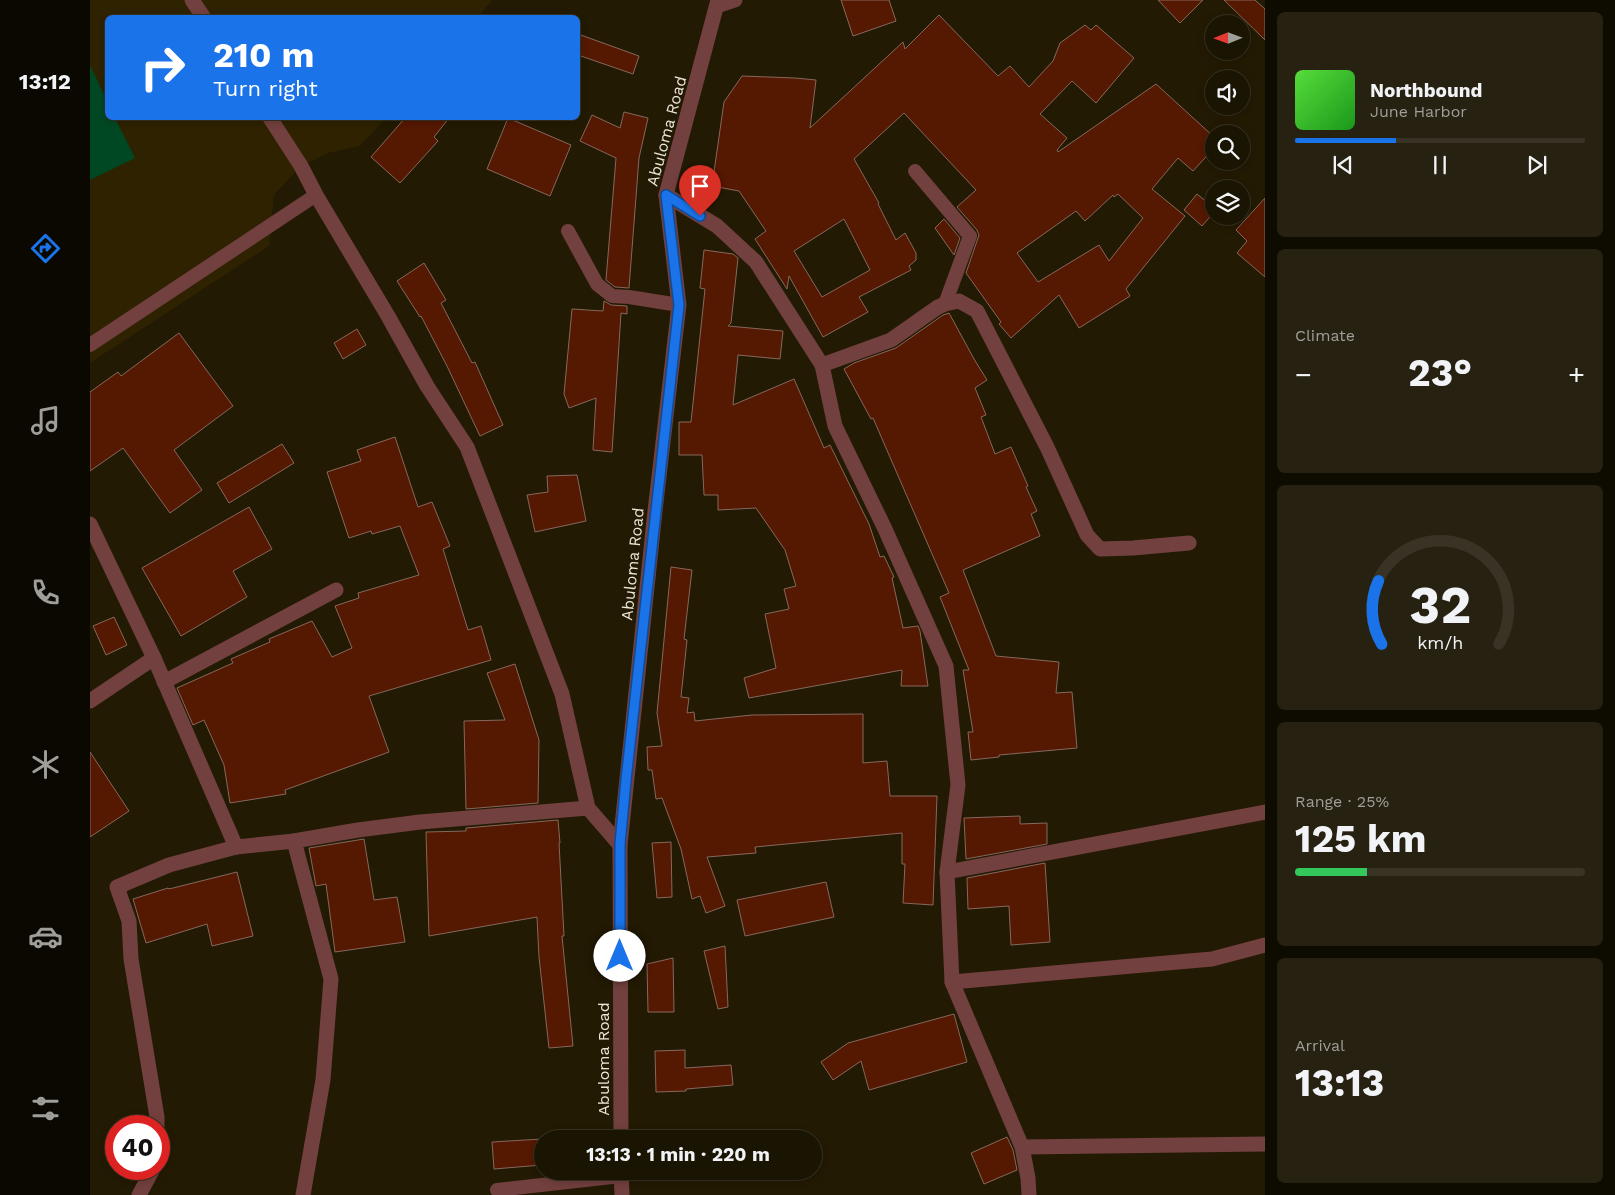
<!DOCTYPE html>
<meta charset="utf-8">
<style>
:root{--surface:#1a1402;--page:#272111;--text:#f1f3f6;--muted:#9f9e99;--line:#383324;--accent:#1a73e8}
body{margin:0;font-family:"Work Sans",sans-serif;background:var(--page);color:var(--text);height:100vh;display:flex;flex-direction:column;font-size:19px;white-space:nowrap}
*{box-sizing:border-box;margin:0}
p{font-size:16px;color:var(--muted)}
.icon{flex:none;width:28px;height:28px;fill:none;stroke:currentColor;stroke-width:2;stroke-linecap:round;stroke-linejoin:round}
.map{position:relative;flex:1;overflow:hidden}
.details{display:flex;flex-direction:column;gap:12px;padding:12px;background:#0e0b01;width:350px}
.details>*{flex:none}
.banner{position:absolute;left:15px;top:15px;width:475px;height:105px;border-radius:8px;box-shadow:0 2px 8px #0003,0 0 0 1px var(--line);background:#1a73e8;color:#fff;overflow:hidden}
.needle{width:32px;rotate:269deg}
.controls{position:absolute;left:1115px;top:15px;display:grid;gap:10px}
.controls a{display:grid;place-items:center;width:45px;height:45px;border-radius:50%;background:var(--surface);box-shadow:0 2px 8px #0003,0 0 0 1px var(--line);font-size:25px}
.speed{position:absolute;left:15px;top:1115px;display:flex;gap:10px;font-size:25px;font-weight:700;text-align:center}
.speed>*{display:grid;place-content:center;width:65px;height:65px;border-radius:50%;background:var(--surface);box-shadow:0 2px 8px #0003,0 0 0 1px var(--line);line-height:1}
.speed .limit{border:8px solid #d22;background:#fff;color:#111}
.pin{position:absolute;display:grid;place-items:center;width:42px;height:42px;color:#fff;margin:-51px -21px;border-radius:50% 50% 50% 0;rotate:-45deg;box-shadow:0 0 5px #0007}
.pin .icon{rotate:45deg}
.me{position:absolute;width:55px;margin:-28px;rotate:0deg;stroke-linejoin:round;filter:drop-shadow(0 0 4px #0008)}
.turn{display:flex;align-items:center;gap:18px;height:105px;padding:0 25px;font-size:22px}
.turn .icon{width:65px;height:65px;stroke-width:2.5}
.turn b{display:block;font-size:35px;line-height:42px}
.big{font-size:38px;font-weight:700;line-height:1.1}
.details .tile{flex:1;display:flex;flex-direction:column;justify-content:center;gap:8px;min-width:0;padding:0 18px;border-radius:8px;background:var(--page)}
.details .dial{align-items:center;gap:0}
.dial svg{height:130px;overflow:visible;fill:none;stroke:var(--line);stroke-width:7;stroke-linecap:round;text-anchor:middle}
.dial text{fill:var(--text);stroke:none}
.song{display:flex;align-items:center;gap:15px}
.cover{width:60px;height:60px;border-radius:8px;background:linear-gradient(135deg,hsl(110 70% 55%),hsl(120 70% 35%))}
.played{height:5px;border-radius:2px;background:linear-gradient(90deg,var(--accent) 35%,var(--line) 35%)}
.keys{display:flex;justify-content:space-around;direction:ltr}
.heat{display:flex;justify-content:space-between;align-items:center;font-size:28px;direction:ltr}
.charge{height:8px;border-radius:4px;background:linear-gradient(90deg,#34c759 25%,var(--line) 0)}
.trip{position:absolute;left:444px;top:1130px;width:288px;height:50px;border-radius:25px;background:var(--surface);box-shadow:0 2px 8px #0003,0 0 0 1px var(--line);font-weight:700;line-height:50px;text-align:center}
main{display:flex;flex:1;min-height:0}
.dock{display:flex;flex-direction:column;width:90px;justify-content:space-around;align-items:center;background:#0a0801;color:var(--muted)}
.dock .icon{width:35px;height:35px}
.dock .current{color:var(--accent)}
.dock b{font-size:22px;color:var(--text)}
.map>svg:first-child{display:block}
.built{fill:#2e2201}
.pitch{fill:#004823}
.building{fill:#551800;stroke:#86685e;fill-rule:evenodd}
.lines{fill:none;stroke-linecap:round;stroke-linejoin:round}
.service{stroke:#72403e;stroke-width:14}
.minor{stroke:#72403e;stroke-width:15}
.tertiary{stroke:#72403e;stroke-width:15}
.route-casing{stroke:#114b97;stroke-width:12}
.route{stroke:#1a73e8;stroke-width:9}
.labels{text-anchor:middle;stroke-width:5;stroke-linejoin:round;paint-order:stroke}
.street-label{font-size:16px;fill:#ece6d8;stroke:#231a03}
</style>
<main>
<nav class="dock">
<b>13:12</b>
<svg class="icon current" aria-label="directions" viewBox="0 0 24 24"><path d="M12 3l9 9-9 9-9-9zM9 14v-3h6M13 9l2 2-2 2"/></svg>
<svg class="icon" aria-label="music" viewBox="0 0 24 24"><path d="M9 18V5l10-2v13"/><circle cx="6" cy="18" r="3"/><circle cx="16" cy="16" r="3"/></svg>
<svg class="icon" aria-label="phone" viewBox="0 0 24 24"><path d="M5 4h4l2 5-3 2q2 4 5 5l2-3 5 2v4C11 20 4 13 5 4z"/></svg>
<svg class="icon" aria-label="climate" viewBox="0 0 24 24"><path d="M12 3v18M4 7l16 10M4 17L20 7"/></svg>
<svg class="icon" aria-label="car" viewBox="0 0 24 24"><path d="M5 17H2v-5l4-1 3-4h7l3 4 3 1v5h-3M9 17h6M6 11h13"/><circle cx="7" cy="17" r="2"/><circle cx="17" cy="17" r="2"/></svg>
<svg class="icon" aria-label="filters" viewBox="0 0 24 24"><path d="M4 7h16M4 17h16"/><circle cx="9" cy="7" r="2"/><circle cx="15" cy="17" r="2"/></svg>
</nav>
<div class="map">
<svg width="1175" height="1195" viewBox="0 0 1175 1195">
<rect width="100%" height="100%" fill="#231a03"/>
<path class="built" d="M 0,0 L 402,0 L 387,18 L 18,18 L 18,118 L 296,118 L 270,146 L 238,153 L 211,166 L 184,195 L 179,246 L 0,363 Z"/>
<path class="pitch" d="M 0,65 L 17,101 L 18,118 L 25,118 L 45,158 L 0,180 Z"/>
<g class="building">
<path d="M 751,0 L 799,0 L 806,21 L 763,36 Z"/>
<path d="M 1068,0 L 1113,0 L 1090,23 Z"/>
<path d="M 1134,0 L 1165,0 L 1175,9 L 1175,40 Z"/>
<path d="M 849,15 L 908,76 L 920,66 L 939,87 L 963,61 L 970,43 L 995,25 L 1001,30 L 1006,25 L 1044,58 L 1006,103 L 982,81 L 950,114 L 977,138 L 967,150 L 968,152 L 1066,84 L 1124,137 L 1124,148 L 1103,171 L 1088,158 L 1062,189 L 1095,216 L 1036,289 L 1040,296 L 989,328 L 969,295 L 921,338 L 909,324 L 911,322 L 876,273 L 889,235 L 887,230 L 867,207 L 886,190 L 814,113 L 764,159 L 789,203 L 788,204 L 806,240 L 815,233 L 826,253 L 826,260 L 819,266 L 821,270 L 769,297 L 778,312 L 733,337 L 699,276 L 697,289 L 665,239 L 676,231 L 649,191 L 622,186 L 634,102 L 652,76 L 705,78 L 726,80 L 720,128 L 813,42 L 815,49 ZM 1028,194 L 1053,218 L 1019,261 L 1009,245 L 948,282 L 927,253 L 986,211 L 995,221 L 1023,195 L 1024,197 ZM 754,219 L 780,270 L 732,297 L 704,251 Z"/>
<path d="M 488,34 L 549,56 L 543,74 L 488,55 Z"/>
<path d="M 534,112 L 558,118 L 549,158 L 539,288 L 525,287 L 516,280 L 526,158 L 490,141 L 502,115 L 530,128 Z"/>
<path d="M 315,118 L 359,118 L 344,137 L 348,141 L 310,183 L 281,157 Z"/>
<path d="M 418,118 L 481,145 L 460,196 L 397,169 Z"/>
<path d="M 1107,194 L 1124,208 L 1124,212 L 1112,226 L 1094,210 Z"/>
<path d="M 1175,198 L 1175,277 L 1147,253 L 1157,241 L 1146,230 Z"/>
<path d="M 854,219 L 870,238 L 864,255 L 845,228 Z"/>
<path d="M 614,250 L 643,254 L 648,258 L 641,323 L 638,326 L 693,331 L 690,359 L 648,355 L 643,405 L 704,379 L 734,448 L 740,445 L 779,524 L 790,557 L 794,556 L 804,577 L 802,578 L 813,628 L 828,626 L 830,631 L 838,686 L 811,686 L 812,670 L 659,698 L 654,678 L 686,668 L 675,614 L 699,609 L 694,589 L 706,586 L 695,550 L 666,508 L 628,510 L 628,495 L 614,495 L 612,455 L 589,455 L 589,422 L 601,422 L 615,289 L 610,288 Z"/>
<path d="M 334,263 L 356,300 L 351,303 L 382,363 L 385,362 L 413,425 L 390,436 L 357,366 L 331,316 L 330,317 L 307,281 Z"/>
<path d="M 514,301 L 521,305 L 537,306 L 537,314 L 531,313 L 522,452 L 503,450 L 506,398 L 479,408 L 474,394 L 482,309 L 513,311 Z"/>
<path d="M 859,313 L 884,359 L 897,380 L 885,388 L 896,415 L 891,417 L 905,454 L 921,447 L 938,486 L 936,487 L 947,511 L 941,514 L 950,536 L 873,570 L 906,656 L 969,662 L 966,693 L 982,692 L 987,748 L 909,755 L 909,757 L 881,760 L 878,732 L 883,732 L 873,670 L 879,670 L 850,597 L 859,593 L 783,418 L 781,419 L 754,369 L 764,363 L 806,348 L 853,315 Z"/>
<path d="M 267,329 L 276,345 L 253,359 L 244,343 Z"/>
<path d="M 89,333 L 143,406 L 84,450 L 112,490 L 80,513 L 33,448 L 0,471 L 0,392 L 28,372 L 31,376 Z"/>
<path d="M 305,437 L 328,507 L 342,502 L 360,546 L 353,549 L 378,630 L 391,626 L 401,660 L 279,696 L 299,752 L 195,790 L 196,794 L 140,803 L 134,765 L 114,720 L 103,725 L 87,688 L 143,663 L 141,659 L 180,642 L 179,639 L 222,621 L 242,657 L 262,648 L 245,606 L 269,598 L 268,593 L 329,575 L 310,526 L 282,534 L 281,531 L 259,538 L 237,472 L 271,461 L 267,450 Z"/>
<path d="M 192,444 L 204,463 L 139,503 L 127,483 Z"/>
<path d="M 487,475 L 496,521 L 445,532 L 437,495 L 458,492 L 457,476 Z"/>
<path d="M 159,507 L 182,549 L 143,571 L 157,597 L 91,636 L 52,568 Z"/>
<path d="M 581,567 L 602,570 L 594,639 L 597,640 L 591,697 L 599,698 L 597,713 L 604,712 L 605,721 L 662,715 L 773,714 L 773,763 L 797,761 L 800,796 L 847,796 L 843,905 L 813,903 L 815,864 L 812,864 L 812,833 L 665,847 L 666,853 L 617,857 L 635,906 L 616,913 L 610,896 L 602,899 L 591,849 L 572,798 L 566,799 L 562,770 L 558,770 L 557,747 L 572,746 L 567,713 Z"/>
<path d="M 24,617 L 37,645 L 16,655 L 3,626 Z"/>
<path d="M 425,664 L 449,740 L 448,803 L 376,809 L 374,721 L 415,720 L 397,673 Z"/>
<path d="M 0,752 L 39,811 L 0,837 Z"/>
<path d="M 930,816 L 930,824 L 957,823 L 957,844 L 876,859 L 874,818 Z"/>
<path d="M 468,820 L 470,843 L 469,843 L 474,936 L 472,936 L 483,1046 L 459,1048 L 449,957 L 447,917 L 339,936 L 336,832 L 376,831 L 376,828 Z"/>
<path d="M 274,839 L 284,900 L 307,897 L 315,942 L 245,952 L 236,884 L 226,886 L 219,848 Z"/>
<path d="M 581,842 L 582,897 L 567,898 L 562,843 Z"/>
<path d="M 955,863 L 960,942 L 921,945 L 919,906 L 878,909 L 877,878 Z"/>
<path d="M 147,872 L 163,936 L 122,946 L 117,924 L 56,943 L 43,899 L 78,888 L 79,889 Z"/>
<path d="M 736,882 L 744,917 L 655,936 L 647,900 Z"/>
<path d="M 635,946 L 638,1007 L 628,1009 L 614,951 Z"/>
<path d="M 583,958 L 584,1012 L 558,1012 L 557,964 Z"/>
<path d="M 864,1014 L 877,1062 L 779,1090 L 771,1061 L 743,1080 L 731,1062 L 758,1043 Z"/>
<path d="M 595,1050 L 595,1068 L 641,1065 L 643,1085 L 596,1089 L 596,1091 L 566,1092 L 565,1051 Z"/>
<path d="M 917,1137 L 923,1150 L 927,1170 L 894,1184 L 881,1153 Z"/>
<path d="M 452,1139 L 452,1165 L 404,1169 L 402,1142 Z"/>
</g>
<g class="lines">
<g class="service">
<path d="M 825,171 L 880,236 L 855,304"/>
<path d="M 478,231 L 507,284 L 522,296 L 539,297 L 589,305"/>
<path d="M 0,345 L 226,195"/>
<path d="M 407,1190 L 531,1176"/>
</g>
<g class="minor">
<path d="M 102,0 L 114,18"/>
<path d="M 627,6 L 645,0"/>
<path d="M 180,118 L 211,166 L 226,195 L 298,316 L 337,386 L 377,447 L 472,694 L 498,808 L 530,845"/>
<path d="M 576,195 L 627,226 L 666,262 L 732,365 L 745,426 L 795,529 L 856,666 L 868,785 L 857,872 L 862,982 L 932,1147 L 938,1178 L 939,1195"/>
<path d="M 732,365 L 801,340 L 848,307 L 855,304 L 869,301 L 887,311 L 957,447 L 997,535 L 1010,549 L 1043,548 L 1099,543"/>
<path d="M 0,524 L 64,658 L 146,847"/>
<path d="M 74,682 L 246,590"/>
<path d="M 0,701 L 64,658"/>
<path d="M 204,841 L 241,979 L 233,1080 L 213,1195"/>
<path d="M 857,872 L 1175,812"/>
<path d="M 862,982 L 1122,959 L 1175,945"/>
<path d="M 67,1126 L 67,1117 L 41,959 L 39,921 L 27,887 L 79,865 L 146,847 L 204,841 L 268,830 L 330,822 L 498,808"/>
<path d="M 932,1147 L 1175,1144"/>
<path d="M 49,1195 L 63,1169"/>
</g>
<g class="tertiary">
<path d="M 531,1139 L 530,845 L 565,511 L 589,305 L 576,195 L 628,0"/>
<path d="M 531,1171 L 532,1195"/>
</g>
</g>
<g class="lines">
<g class="route-casing">
<path id="route" d="M 530,956 L 530,844 L 536,780 L 589,305 L 576,195 L 610,216"/>
</g>
<use href="#route" class="route"/>
</g>
<g class="labels">
<g class="street-label">
<text transform="translate(576 131) rotate(-75)" y="6">Abuloma Road</text>
<text transform="translate(542 564) rotate(-84)" y="6">Abuloma Road</text>
<text transform="translate(513 1059) rotate(-90)" y="6">Abuloma Road</text>
</g>
</g>
</svg>
<div class="controls">
<a><svg class="needle" viewBox="-14 -14 28 28"><path d="M0-13l5 13h-10z" fill="#e53935"/><path d="M0 13l5-13h-10z" fill="#9f9e99"/></svg></a>
<a><svg class="icon" aria-label="sound" viewBox="0 0 24 24"><path d="M4 9h4l5-4v14l-5-4H4zM17 9q2 3 0 6"/></svg></a>
<a><svg class="icon" aria-label="search" viewBox="0 0 24 24"><circle cx="10" cy="10" r="6"/><path d="M15 15l6 6"/></svg></a>
<a><svg class="icon" aria-label="layers" viewBox="0 0 24 24"><path d="M12 4l9 5-9 5-9-5zM3 14l9 5 9-5"/></svg></a>
</div>
<div class="speed"><div class="limit">40</div></div>
<div class="pin" style="left:610px;top:216px;background:#d93025"><svg class="icon" aria-label="arrive" viewBox="0 0 24 24"><path d="M6 21V4h12l-3 4 3 4H6"/></svg></div>
<svg class="me" style="left:530px;top:956px" viewBox="-20 -20 40 40"><circle r="19" fill="#fff"/><path d="M0-13L10 11 0 6-10 11z" fill="#1a73e8"/></svg>
<div class="trip">13:13 · 1 min · 220 m</div>
<div class="banner">
<div class="turn"><svg class="icon" aria-label="right" viewBox="0 0 24 24"><path d="M7 20v-9h11M14 6l5 5-5 5"/></svg><div><b>210 m</b>Turn right</div></div>
</div>
</div>
<section class="details">
<div class="tile">
<div class="song"><i class="cover"></i><div><b>Northbound</b><p>June Harbor</p></div></div>
<div class="played"></div>
<div class="keys"><svg class="icon" aria-label="previous" viewBox="0 0 24 24"><path d="M18 5L8 12l10 7zM5 5v14"/></svg><svg class="icon" aria-label="pause" viewBox="0 0 24 24"><path d="M8 5v14M16 5v14"/></svg><svg class="icon" aria-label="next" viewBox="0 0 24 24"><path d="M6 5l10 7-10 7zM19 5v14"/></svg></div>
</div>
<div class="tile"><p>Climate</p>
<div class="heat"><a>−</a><b class="big">23°</b><a>+</a></div>
</div>
<div class="tile dial"><svg viewBox="0 0 100 80">
<path d="M14 69A42 42 0 1 1 86 69"/>
<path d="M14 69A42 42 0 0 1 12 30" stroke="#1a73e8"/>
<text x="50" y="56" font-size="32" font-weight="700">32</text>
<text x="50" y="72" font-size="11">km/h</text>
</svg></div>
<div class="tile"><p>Range · 25%</p><b class="big">125 km</b><div class="charge"></div></div>
<div class="tile"><p>Arrival</p><b class="big">13:13</b></div>
</section>
</main>
